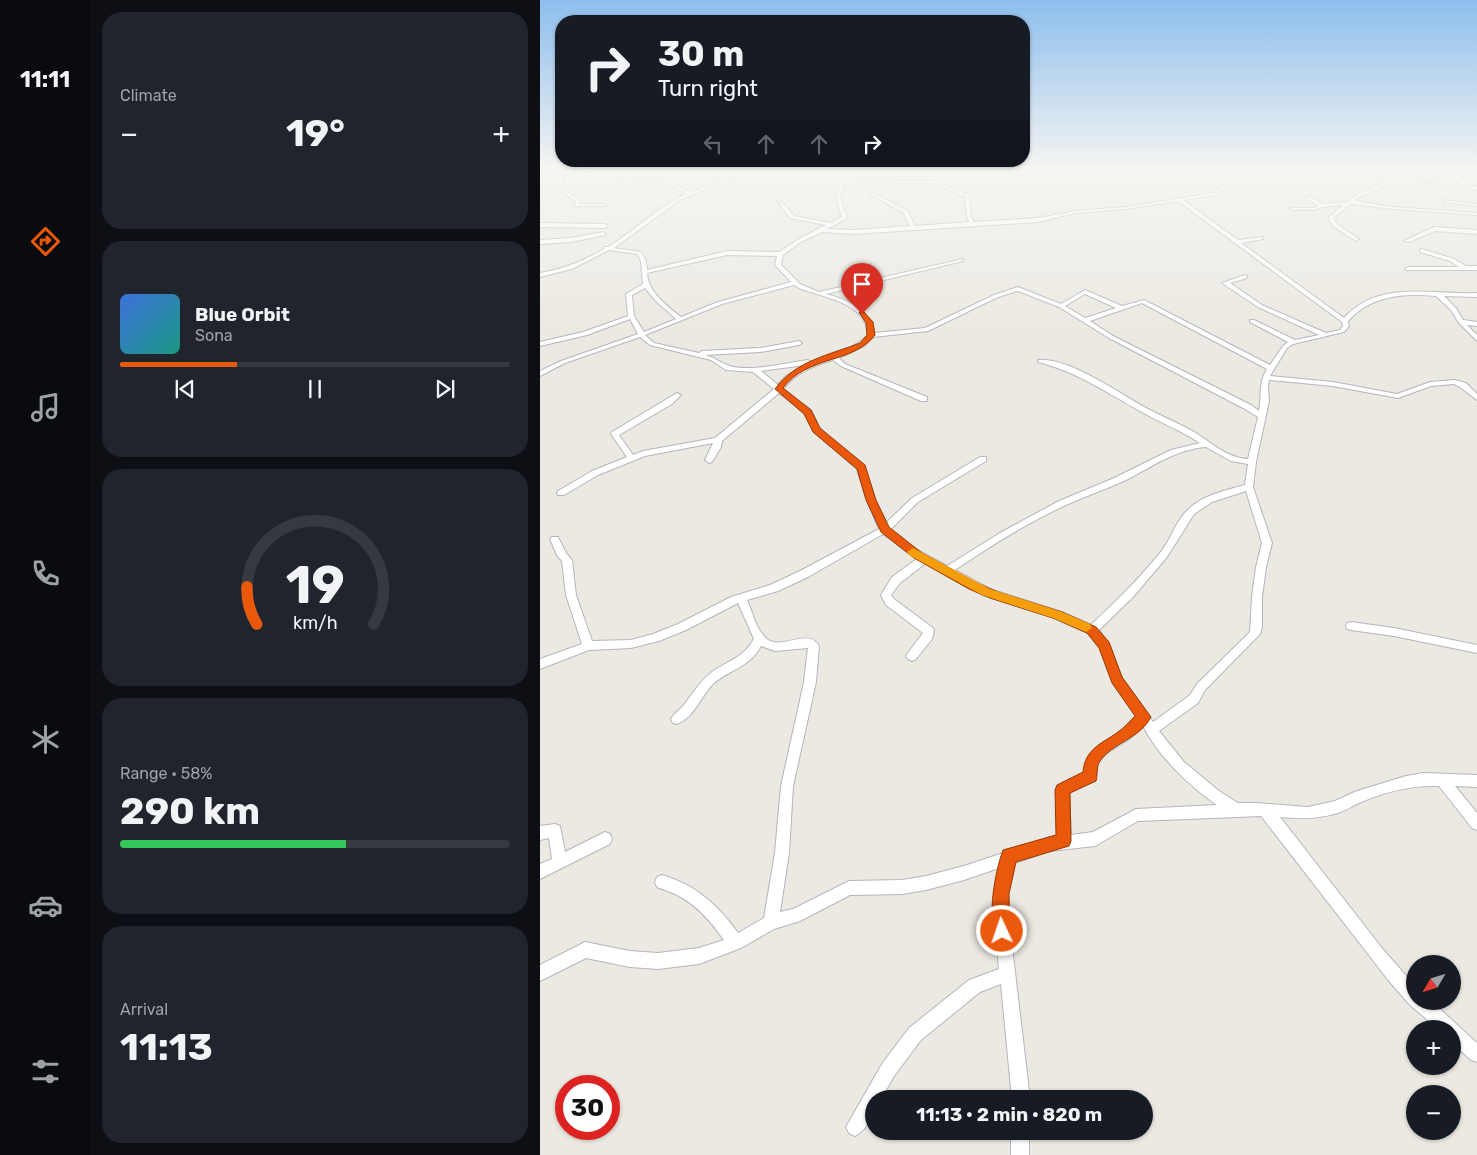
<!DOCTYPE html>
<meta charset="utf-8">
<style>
:root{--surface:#171b24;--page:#20242c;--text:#f1f3f6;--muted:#9ea1a6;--line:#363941;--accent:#ea580c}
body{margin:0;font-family:Rubik,sans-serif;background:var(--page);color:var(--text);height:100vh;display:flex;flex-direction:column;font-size:19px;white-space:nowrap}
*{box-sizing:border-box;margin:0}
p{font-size:16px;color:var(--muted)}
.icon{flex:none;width:28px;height:28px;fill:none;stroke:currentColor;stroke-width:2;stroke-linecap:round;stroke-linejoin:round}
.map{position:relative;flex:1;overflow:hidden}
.side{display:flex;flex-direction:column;gap:12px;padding:12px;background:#0d0f14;width:450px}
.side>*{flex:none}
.banner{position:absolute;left:15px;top:15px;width:475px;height:152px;border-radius:20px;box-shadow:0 1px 4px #0004;background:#171b24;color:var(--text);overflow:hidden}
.needle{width:32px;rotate:231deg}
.fabs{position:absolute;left:866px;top:955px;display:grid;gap:10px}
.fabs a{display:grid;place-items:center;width:55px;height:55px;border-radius:50%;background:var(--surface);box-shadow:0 1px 4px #0004;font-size:25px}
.speed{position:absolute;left:15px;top:1075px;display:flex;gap:10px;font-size:25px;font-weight:700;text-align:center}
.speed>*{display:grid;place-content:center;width:65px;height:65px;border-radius:50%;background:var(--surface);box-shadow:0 1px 4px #0004;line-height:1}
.speed .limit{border:8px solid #d22;background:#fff;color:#111}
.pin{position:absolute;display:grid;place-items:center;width:42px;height:42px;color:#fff;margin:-51px -21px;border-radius:50% 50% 50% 0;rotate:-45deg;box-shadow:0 0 5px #0007}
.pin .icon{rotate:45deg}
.me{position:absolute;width:55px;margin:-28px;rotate:357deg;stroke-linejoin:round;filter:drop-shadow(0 0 4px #0008)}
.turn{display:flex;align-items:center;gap:18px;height:105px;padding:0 20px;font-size:22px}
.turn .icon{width:65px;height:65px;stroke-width:2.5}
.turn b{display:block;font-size:35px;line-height:42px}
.lanes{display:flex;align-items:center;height:48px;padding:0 20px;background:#0003;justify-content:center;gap:25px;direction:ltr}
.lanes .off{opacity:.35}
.big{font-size:38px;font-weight:700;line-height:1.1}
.side .widget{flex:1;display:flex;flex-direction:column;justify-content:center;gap:8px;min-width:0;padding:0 18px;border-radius:20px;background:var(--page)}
.side .dial{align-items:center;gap:0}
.dial svg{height:130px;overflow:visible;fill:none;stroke:var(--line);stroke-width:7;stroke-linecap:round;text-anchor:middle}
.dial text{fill:var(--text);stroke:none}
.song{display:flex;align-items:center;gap:15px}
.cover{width:60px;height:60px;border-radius:8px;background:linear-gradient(135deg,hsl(220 70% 55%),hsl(170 70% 35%))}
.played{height:5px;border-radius:2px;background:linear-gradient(90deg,var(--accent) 30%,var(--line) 30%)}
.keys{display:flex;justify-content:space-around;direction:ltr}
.heat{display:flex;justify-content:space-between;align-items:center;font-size:28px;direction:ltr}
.charge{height:8px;border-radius:4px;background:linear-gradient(90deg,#34c759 58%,var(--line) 0)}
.trip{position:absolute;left:325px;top:1090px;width:288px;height:50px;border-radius:25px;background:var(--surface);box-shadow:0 1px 4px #0004;font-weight:700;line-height:50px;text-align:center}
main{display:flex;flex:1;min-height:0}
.tab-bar{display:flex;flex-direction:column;width:90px;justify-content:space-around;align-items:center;background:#090b0e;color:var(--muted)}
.tab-bar .icon{width:35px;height:35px}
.tab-bar .on{color:var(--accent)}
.tab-bar b{font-size:22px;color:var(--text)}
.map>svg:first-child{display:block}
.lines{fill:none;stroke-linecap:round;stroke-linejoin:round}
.minor-casing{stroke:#b3b6ba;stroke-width:2}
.minor{fill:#fff;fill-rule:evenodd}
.route{fill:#ea580c;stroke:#983908}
.slow{fill:#f59e0b}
</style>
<main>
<nav class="tab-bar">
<b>11:11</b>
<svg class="icon on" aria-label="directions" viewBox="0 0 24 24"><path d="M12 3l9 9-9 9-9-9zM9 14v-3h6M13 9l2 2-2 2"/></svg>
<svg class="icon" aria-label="music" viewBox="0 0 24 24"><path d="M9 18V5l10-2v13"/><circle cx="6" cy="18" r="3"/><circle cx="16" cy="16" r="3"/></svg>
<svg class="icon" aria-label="phone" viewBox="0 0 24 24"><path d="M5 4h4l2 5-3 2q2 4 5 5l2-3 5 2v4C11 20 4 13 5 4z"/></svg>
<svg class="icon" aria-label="climate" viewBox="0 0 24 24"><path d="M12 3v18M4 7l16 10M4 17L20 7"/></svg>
<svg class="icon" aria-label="car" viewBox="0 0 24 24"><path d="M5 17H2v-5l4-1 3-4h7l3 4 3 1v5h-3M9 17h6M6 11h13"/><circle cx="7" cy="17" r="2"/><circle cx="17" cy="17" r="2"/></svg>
<svg class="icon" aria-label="filters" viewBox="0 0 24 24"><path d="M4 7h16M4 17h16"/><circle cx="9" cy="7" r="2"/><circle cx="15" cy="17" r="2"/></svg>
</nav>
<section class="side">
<div class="widget"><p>Climate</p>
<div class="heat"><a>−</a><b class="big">19°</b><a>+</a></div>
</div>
<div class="widget">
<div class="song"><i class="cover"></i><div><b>Blue Orbit</b><p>Sona</p></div></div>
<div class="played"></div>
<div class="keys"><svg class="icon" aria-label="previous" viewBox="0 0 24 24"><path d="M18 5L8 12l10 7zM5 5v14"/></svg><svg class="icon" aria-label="pause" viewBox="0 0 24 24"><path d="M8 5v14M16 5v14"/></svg><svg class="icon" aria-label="next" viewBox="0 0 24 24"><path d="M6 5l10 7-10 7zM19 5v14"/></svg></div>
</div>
<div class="widget dial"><svg viewBox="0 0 100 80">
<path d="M14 69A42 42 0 1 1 86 69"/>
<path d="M14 69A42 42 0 0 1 8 46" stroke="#ea580c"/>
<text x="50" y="56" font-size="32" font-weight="700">19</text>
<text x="50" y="72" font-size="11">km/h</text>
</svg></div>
<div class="widget"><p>Range · 58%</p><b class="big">290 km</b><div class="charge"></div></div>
<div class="widget"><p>Arrival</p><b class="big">11:13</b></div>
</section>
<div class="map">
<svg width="937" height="1155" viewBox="0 0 937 1155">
<rect width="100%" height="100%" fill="#ebe9e1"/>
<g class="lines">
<g class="minor-casing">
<g id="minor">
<path d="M 31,170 L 85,178 L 125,179 L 149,192 L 174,184 L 229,170 L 235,170 L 223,174 L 166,189 L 140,200 L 74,248 L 101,252 L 106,261 L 107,270 L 187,251 L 239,252 L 257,240 L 286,225 L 250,218 L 238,202 L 242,202 L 254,216 L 291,223 L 302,217 L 296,197 L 301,181 L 308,170 L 312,170 L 308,177 L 355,181 L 394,181 L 390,170 L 394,170 L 400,183 L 429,195 L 431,217 L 434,222 L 498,218 L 536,211 L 585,207 L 673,193 L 696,175 L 697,170 L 701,170 L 700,177 L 676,195 L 643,200 L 698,240 L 723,237 L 723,239 L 701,243 L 804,318 C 838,279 893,295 937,293 L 937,297 L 904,296 L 916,308 L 923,320 L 937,322 L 937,326 L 927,325 L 937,335 L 937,341 L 919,323 L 911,310 L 896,296 C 866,293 832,295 810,319 L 808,321 L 809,326 L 804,332 L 753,344 L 747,348 L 730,376 L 793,382 L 857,394 L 890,382 L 915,380 L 926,383 L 937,394 L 937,400 L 920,387 L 914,384 L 891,386 L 858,398 L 793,386 L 729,380 L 728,386 L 729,401 L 716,462 L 713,487 L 732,543 L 726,567 L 722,597 L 722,627 L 720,634 L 665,690 L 658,703 L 619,731 L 644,762 L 679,791 L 698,803 L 716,803 L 768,807 L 795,801 L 817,791 L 866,776 L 883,773 L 937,775 L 937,787 L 915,786 L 937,813 L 937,830 L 932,828 L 899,786 C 872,785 843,792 819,803 C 812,806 805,811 798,813 C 778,819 760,819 740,817 L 841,947 L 875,986 L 875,1001 L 891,1001 L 937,1043 L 937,1062 L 931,1060 L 912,1043 L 912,1029 L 898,1029 L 869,1004 L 849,981 L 721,816 L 598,821 L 555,846 L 510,851 L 475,863 L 468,894 L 468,913 L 490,1099 L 472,1099 L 461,984 L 440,992 L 381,1040 L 354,1076 L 341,1099 L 334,1099 C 334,1112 328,1130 315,1136 L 309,1133 L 306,1127 L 342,1064 L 369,1028 L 429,980 L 459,969 L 454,913 L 454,894 L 459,868 L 424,880 L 386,890 L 362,894 L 310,895 L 260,921 L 234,929 L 201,948 L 159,964 L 118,969 L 90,967 L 46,958 L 0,981 L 0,965 L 45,942 L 90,951 L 118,953 L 159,948 L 184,940 C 172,923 158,906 139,896 C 132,892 124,890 117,887 L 115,882 L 117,877 L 122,875 C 156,885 178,905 198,933 L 224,918 L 235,853 L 241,786 L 264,682 L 268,648 L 235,651 L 221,646 C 209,668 190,669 173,684 C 161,696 154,718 137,724 L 133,723 L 131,719 C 134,713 140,710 144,705 C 153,693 160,681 172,672 C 189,660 202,659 214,639 L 198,603 L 146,630 L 119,641 L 91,648 L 49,650 L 0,669 L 0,659 L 42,644 L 26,595 L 22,561 L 17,555 L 10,539 L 12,537 L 18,537 L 26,553 L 32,560 L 36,595 L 52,641 L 91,640 L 113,634 L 138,624 L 191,597 L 230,585 L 260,571 L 339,529 L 327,500 L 317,469 L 274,432 L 265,413 L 239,393 L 182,441 L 181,447 L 172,462 L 169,463 L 165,460 L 173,443 L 105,456 L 58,475 L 24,495 L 18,495 L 17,493 L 18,491 L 52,471 L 87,457 L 71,434 L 72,432 L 137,393 L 141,395 L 132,404 L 79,435 L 93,455 L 103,451 L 175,438 L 234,389 L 213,372 L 186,370 L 171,360 L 110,345 L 100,337 L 25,363 L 0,376 L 0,371 L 21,361 L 98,334 L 90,319 L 47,335 L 0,346 L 0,342 L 43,332 L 88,316 L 86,294 L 103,284 L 101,261 L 97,254 L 69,250 L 32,269 L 0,277 L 0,273 C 23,269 44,261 64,249 L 64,247 L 68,247 C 94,231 119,206 146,194 L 124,181 L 85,180 L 39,174 ZM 306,179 L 355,183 L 395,183 L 425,197 L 427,217 L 429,222 L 375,226 L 367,210 L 332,193 L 330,195 L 363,212 L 370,226 L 314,230 L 287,229 L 307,218 L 300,197 ZM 638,201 L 802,322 L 803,326 L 800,330 L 786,333 L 722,305 L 690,283 L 707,278 L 707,276 L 705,275 L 682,283 L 718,307 L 779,335 L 755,340 L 714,320 L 710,320 L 710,322 L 748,342 L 743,346 L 730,365 L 604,300 L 582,306 L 545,290 L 521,304 L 478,287 L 454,295 L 385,328 L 334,333 C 328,308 308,300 286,294 L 423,261 L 423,259 L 279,292 L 260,284 L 241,265 L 243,255 L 261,242 L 282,232 L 314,234 L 498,222 L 536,213 L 585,209 ZM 187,255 L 237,256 L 235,265 L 251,282 L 178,302 L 141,317 C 127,306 108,292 107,273 ZM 254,285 L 259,288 C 278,296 316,301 325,323 C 327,326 327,331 328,335 C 311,351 292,355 271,362 L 268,360 C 247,363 209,372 190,366 C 181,363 174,357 165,355 L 220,352 L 259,345 L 262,343 L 259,341 L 220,348 L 162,351 L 159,353 L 114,343 L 105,335 L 182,304 ZM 105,288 L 116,301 L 136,319 L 104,332 L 94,316 L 92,295 ZM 478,291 L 519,307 L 569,338 L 705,409 L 718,417 L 708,459 C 687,458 672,443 654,432 C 638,423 621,416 606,408 C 578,393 529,357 498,360 L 498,362 C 537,372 564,391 598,410 C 619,422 640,430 660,443 L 631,450 L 572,479 L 519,501 L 460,533 L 407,566 L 372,547 L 350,530 L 378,502 L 446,461 L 446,457 L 440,457 L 372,498 L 346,523 L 335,500 L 324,466 L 280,429 L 271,410 L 243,389 C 257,372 273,366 293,360 L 301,366 L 381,401 L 387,401 L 387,397 L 305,364 L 299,358 L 324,346 L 333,337 L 388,331 L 458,297 ZM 545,294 L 576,308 L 545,318 L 525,306 ZM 602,303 L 727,369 C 718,382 722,397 719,411 L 711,405 L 573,336 L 550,321 ZM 265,365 L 246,376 L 238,385 L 221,371 ZM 666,447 L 691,461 L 708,464 L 705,485 C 687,490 667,494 652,506 C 636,518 632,539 620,553 C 599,579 575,602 551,625 L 522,612 L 450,589 L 415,570 C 450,546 487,523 526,505 C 546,496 566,489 586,480 C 612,467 636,449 666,447 ZM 706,491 L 722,543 L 716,567 L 712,597 L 710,632 L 657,684 L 650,695 L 613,722 L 582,678 L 570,646 L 559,630 L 593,597 L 627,557 L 654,514 L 672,502 ZM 343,534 L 366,551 L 378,558 L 352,577 L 341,595 L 346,605 L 383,633 L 368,653 L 366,656 L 368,659 L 372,661 L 376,659 L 392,639 L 394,631 L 393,628 L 354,599 L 351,595 L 360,583 L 386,563 L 442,595 L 514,618 L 548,633 L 560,648 L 573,683 L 597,716 C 591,722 585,728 579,733 C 562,745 546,748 544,773 L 517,786 L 516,790 L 517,836 L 510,837 L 471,850 L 469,849 L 463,853 L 424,866 L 386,876 L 362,880 L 309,881 L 253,909 L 240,912 L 249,853 L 253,786 L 276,682 L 279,646 C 268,627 242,651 227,639 C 216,630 213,613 207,600 L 238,591 L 268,577 ZM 603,726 C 619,757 648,785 677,805 L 596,809 L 553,832 L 531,835 L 529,793 L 555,780 L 557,764 L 559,761 L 567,753 L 588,740 Z"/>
<path d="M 881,170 L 885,170 L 880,177 L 862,179 L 819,197 L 814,201 L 853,207 L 937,213 L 937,215 L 853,209 L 811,204 L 793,218 L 798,225 L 818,238 L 819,239 L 816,241 L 794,227 L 788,218 L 803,205 L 783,207 L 775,210 L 752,210 L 750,209 L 752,208 L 774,208 L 778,206 L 765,198 L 767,196 L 783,204 L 807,202 L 815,195 L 857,178 L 814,175 L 797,179 L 781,176 L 781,174 L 797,177 L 814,173 L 862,177 L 877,175 Z"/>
<path d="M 903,170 C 917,169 923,183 937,187 L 937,190 L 922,185 L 877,182 L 879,181 L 920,183 L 914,176 Z"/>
<path d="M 22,174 L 26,175 L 21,177 L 24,180 L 22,189 L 39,199 L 40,204 L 64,204 L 66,206 L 36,206 L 35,201 L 18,189 L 20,180 L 18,179 L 0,185 L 0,182 Z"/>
<path d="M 905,200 L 937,204 L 937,206 L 903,202 Z"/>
<path d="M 0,223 L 65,224 L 68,226 L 65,228 L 0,227 Z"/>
<path d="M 894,227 L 937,230 L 937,234 L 895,231 L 869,242 L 864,241 Z"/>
<path d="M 63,232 L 66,234 L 65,235 L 31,242 L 0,244 L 0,240 L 31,238 Z"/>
<path d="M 882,249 L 914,259 L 926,266 L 937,266 L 937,270 L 866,270 L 865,269 L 868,267 L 919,267 L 910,261 L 880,252 L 880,250 Z"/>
<path d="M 811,622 L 854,628 L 937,645 L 937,653 L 854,636 L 811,630 L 807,629 L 806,626 L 807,623 Z"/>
<path d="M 15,824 L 20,826 L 25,852 L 65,832 L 70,834 L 72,839 L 70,844 L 0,879 L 0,864 L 12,859 L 9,838 L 0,840 L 0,826 Z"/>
<rect x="471" y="1131" width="18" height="24"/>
</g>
</g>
<use href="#minor" class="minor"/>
</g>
<linearGradient id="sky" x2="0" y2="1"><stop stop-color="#8dbeed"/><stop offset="0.51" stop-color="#f6f5f2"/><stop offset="1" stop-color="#f6f5f2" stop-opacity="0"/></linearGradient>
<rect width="937" height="331" fill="url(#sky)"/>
<path class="route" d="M 319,312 L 324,312 L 333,322 L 335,335 C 313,364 268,355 243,388 L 271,410 L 280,428 L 325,465 L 336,500 L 349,527 L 382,553 L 437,583 L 458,592 L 522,612 L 556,627 L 569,642 L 582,677 L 611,717 C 600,739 572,743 560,761 C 556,767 558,775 556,781 L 530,793 L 531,841 L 529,846 L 476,862 L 469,894 L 470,931 L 468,937 L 462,939 L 456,937 C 447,915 455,872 463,850 L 516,835 L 515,790 L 517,785 L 543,772 C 545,749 561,744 578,732 C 584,728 590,721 595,716 L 572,683 L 559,648 L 547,633 L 513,618 L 450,598 L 429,589 L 374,558 L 341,532 L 326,500 L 317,469 L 273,432 L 264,414 L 235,389 C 255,361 289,355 320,343 L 327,335 L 326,323 Z"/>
<path class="slow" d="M 373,548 L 450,589 L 522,612 L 550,624 L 552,628 L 546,632 L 513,618 L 442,595 L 369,555 L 367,552 Z"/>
</svg>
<div class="fabs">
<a><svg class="needle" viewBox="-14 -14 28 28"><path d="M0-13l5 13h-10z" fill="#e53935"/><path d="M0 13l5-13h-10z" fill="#9ea1a6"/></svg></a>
<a>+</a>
<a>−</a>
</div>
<div class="speed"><div class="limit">30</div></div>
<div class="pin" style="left:322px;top:314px;background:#d93025"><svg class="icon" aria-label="arrive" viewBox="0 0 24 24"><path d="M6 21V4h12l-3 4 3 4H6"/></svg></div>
<svg class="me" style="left:462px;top:931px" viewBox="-20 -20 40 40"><circle r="17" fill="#ea580c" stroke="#fff" stroke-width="3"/><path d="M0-11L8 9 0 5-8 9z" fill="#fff"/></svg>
<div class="trip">11:13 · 2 min · 820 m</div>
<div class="banner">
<div class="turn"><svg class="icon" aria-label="right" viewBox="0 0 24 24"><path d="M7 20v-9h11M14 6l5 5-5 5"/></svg><div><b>30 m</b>Turn right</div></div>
<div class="lanes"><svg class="icon off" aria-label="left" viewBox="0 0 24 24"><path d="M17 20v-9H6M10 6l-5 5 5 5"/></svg><svg class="icon off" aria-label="ahead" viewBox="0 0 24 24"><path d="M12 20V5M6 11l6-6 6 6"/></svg><svg class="icon off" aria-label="ahead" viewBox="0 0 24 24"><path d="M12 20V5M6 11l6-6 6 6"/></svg><svg class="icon" aria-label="right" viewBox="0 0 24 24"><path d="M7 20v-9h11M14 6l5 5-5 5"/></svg></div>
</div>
</div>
</main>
